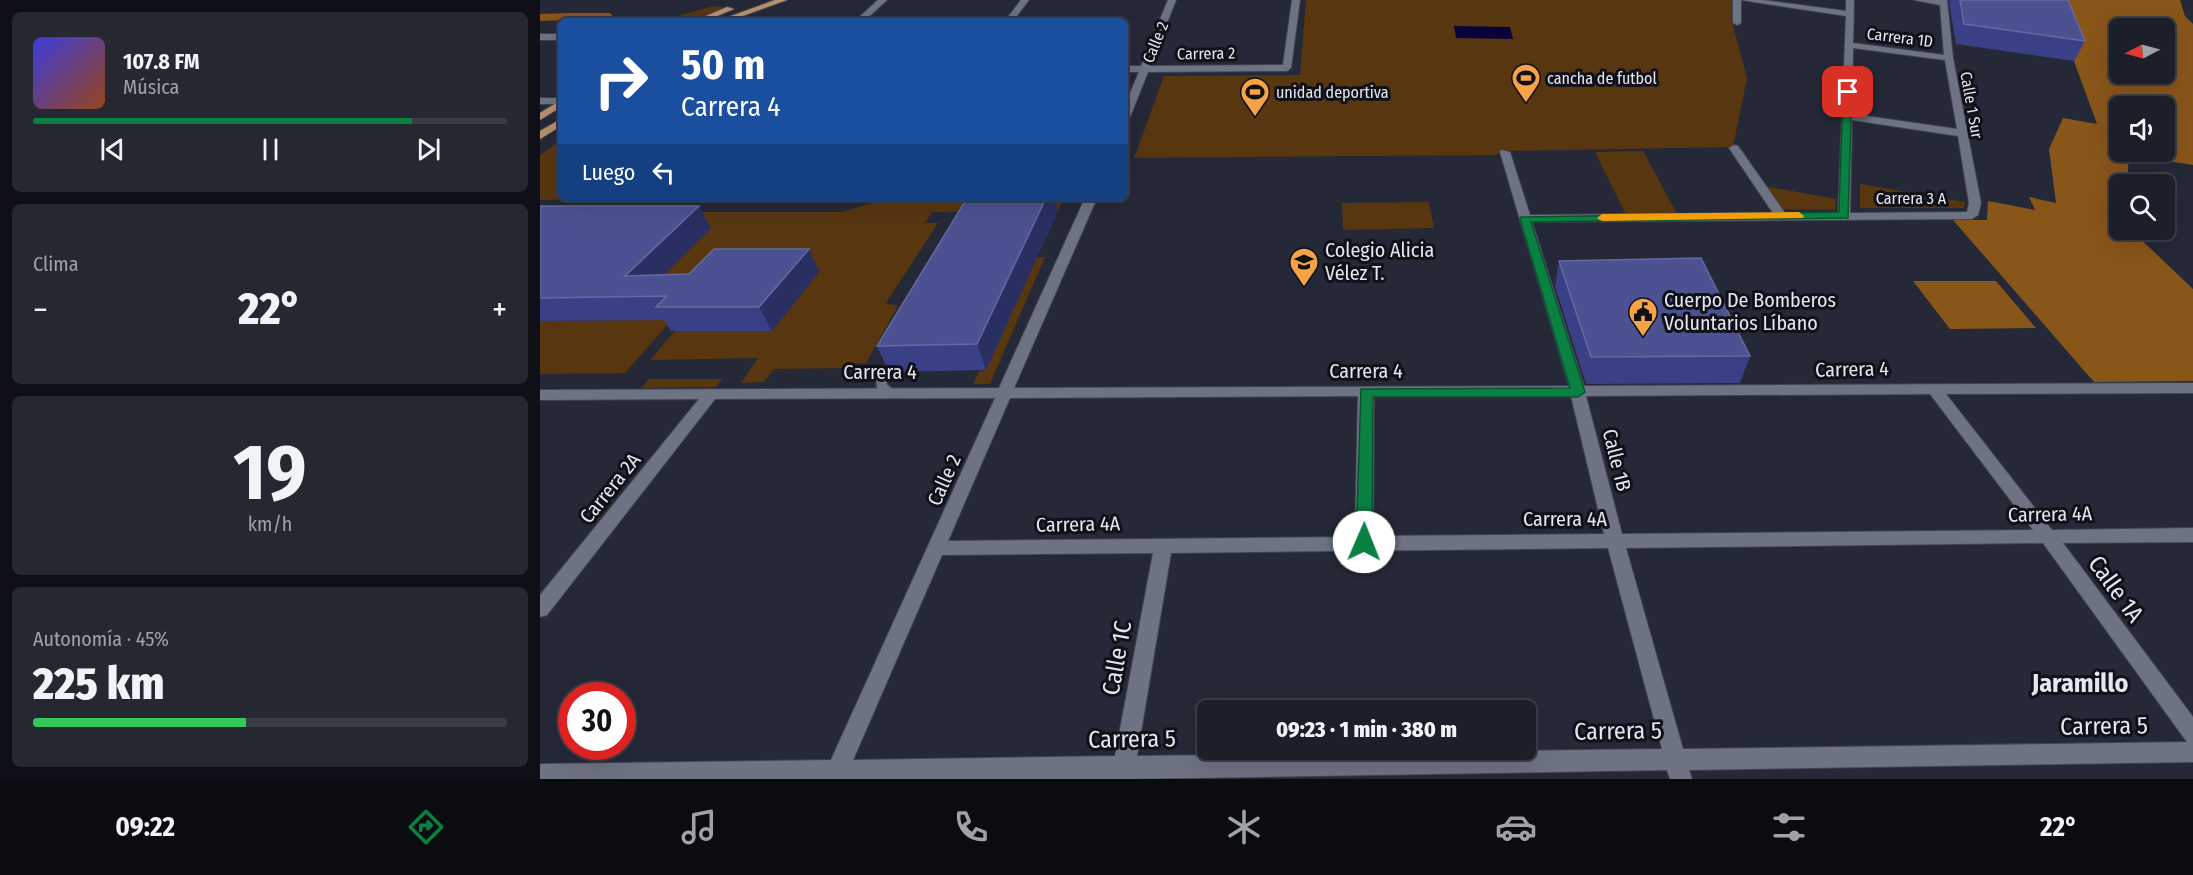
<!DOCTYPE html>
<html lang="es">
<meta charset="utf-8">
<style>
:root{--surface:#1c1e29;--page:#252731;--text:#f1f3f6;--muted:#a0a2a8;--line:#3a3c46;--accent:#0b8043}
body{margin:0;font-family:"Fira Sans Condensed",sans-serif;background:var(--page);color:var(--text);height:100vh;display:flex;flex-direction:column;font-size:22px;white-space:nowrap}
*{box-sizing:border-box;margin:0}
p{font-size:20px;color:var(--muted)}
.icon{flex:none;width:33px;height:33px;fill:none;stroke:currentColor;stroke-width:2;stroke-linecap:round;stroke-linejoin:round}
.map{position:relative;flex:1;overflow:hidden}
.details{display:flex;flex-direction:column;gap:12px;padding:12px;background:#0f1017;width:540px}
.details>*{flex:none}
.top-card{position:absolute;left:18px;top:18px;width:570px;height:183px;border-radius:9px;box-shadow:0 6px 24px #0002,0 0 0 2px var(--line);background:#1a4fa0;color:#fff;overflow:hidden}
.needle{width:39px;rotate:264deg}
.fabs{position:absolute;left:1569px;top:18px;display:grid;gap:12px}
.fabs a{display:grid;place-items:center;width:66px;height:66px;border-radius:9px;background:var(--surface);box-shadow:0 6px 24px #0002,0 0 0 2px var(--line);font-size:30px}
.speed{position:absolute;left:18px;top:682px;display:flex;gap:12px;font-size:30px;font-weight:700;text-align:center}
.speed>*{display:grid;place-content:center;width:78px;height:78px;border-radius:50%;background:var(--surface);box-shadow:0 6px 24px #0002,0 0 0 2px var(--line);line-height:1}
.speed .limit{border:9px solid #d22;background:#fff;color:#111}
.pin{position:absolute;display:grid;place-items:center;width:51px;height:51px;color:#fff;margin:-26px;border-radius:12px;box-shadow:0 3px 9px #0006}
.me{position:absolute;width:66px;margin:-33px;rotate:1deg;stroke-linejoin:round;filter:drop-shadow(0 0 4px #0008)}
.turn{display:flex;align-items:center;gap:21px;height:126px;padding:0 24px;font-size:27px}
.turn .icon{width:78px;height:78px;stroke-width:2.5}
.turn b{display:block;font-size:42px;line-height:51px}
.then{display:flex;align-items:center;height:57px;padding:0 24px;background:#0003;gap:12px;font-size:22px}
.big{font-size:45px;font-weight:800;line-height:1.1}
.details .widget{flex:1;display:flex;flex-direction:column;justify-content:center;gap:9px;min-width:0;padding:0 21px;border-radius:9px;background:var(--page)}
.details .dial{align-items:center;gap:0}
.dial b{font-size:78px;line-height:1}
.song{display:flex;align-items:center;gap:18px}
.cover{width:72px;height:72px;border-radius:9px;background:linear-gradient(135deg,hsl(240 70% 55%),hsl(20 70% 35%))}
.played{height:6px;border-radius:3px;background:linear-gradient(90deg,var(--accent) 80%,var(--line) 80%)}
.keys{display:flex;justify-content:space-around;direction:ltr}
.heat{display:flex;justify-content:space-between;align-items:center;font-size:33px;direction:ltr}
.charge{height:9px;border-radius:4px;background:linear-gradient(90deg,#34c759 45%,var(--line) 0)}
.trip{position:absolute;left:657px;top:700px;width:339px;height:60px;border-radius:9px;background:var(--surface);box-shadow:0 6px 24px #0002,0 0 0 2px var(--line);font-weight:800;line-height:60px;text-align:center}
.menu{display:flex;height:96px;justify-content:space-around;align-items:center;background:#0b0c10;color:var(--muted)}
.menu .icon{width:42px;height:42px}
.menu .current{color:var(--accent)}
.menu b{font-size:27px;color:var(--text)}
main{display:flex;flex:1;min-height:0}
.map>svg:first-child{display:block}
.green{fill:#573610}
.forest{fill:#89561a;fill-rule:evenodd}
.water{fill:#08043a}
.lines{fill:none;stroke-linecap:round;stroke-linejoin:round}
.service-casing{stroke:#414450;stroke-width:13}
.minor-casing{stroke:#414450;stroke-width:2}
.primary-casing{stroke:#414450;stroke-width:2}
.service{stroke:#6e7384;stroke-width:10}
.minor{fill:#6e7384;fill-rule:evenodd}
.primary{fill:#b7906d;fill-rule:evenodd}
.wall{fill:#3a4086}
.shaded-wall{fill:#2a2f62}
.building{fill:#4c5291;stroke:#6469a0;stroke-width:1.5}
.route{fill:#0b8043;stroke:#07532c;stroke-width:1.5}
.slow{fill:#f59e0b}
.labels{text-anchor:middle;stroke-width:6;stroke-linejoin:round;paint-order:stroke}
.far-street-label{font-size:16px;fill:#e4e6f0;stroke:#101118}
.far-poi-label{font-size:16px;fill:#e4e6f0;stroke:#101118;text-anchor:start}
.poi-label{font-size:20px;fill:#e4e6f0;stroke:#101118;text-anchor:start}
.street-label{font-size:20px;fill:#e4e6f0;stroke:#101118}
.near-street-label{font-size:24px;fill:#e4e6f0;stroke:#101118}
.near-neighbourhood-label{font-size:26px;font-weight:bold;fill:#e4e6f0;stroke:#101118}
</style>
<main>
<section class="details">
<div class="widget">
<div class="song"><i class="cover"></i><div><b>107.8 FM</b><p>Música</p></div></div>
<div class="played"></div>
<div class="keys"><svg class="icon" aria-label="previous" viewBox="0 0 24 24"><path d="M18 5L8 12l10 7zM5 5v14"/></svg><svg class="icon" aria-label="pause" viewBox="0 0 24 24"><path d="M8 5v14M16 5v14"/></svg><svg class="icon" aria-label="next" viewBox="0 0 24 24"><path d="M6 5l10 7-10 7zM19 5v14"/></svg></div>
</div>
<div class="widget"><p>Clima</p>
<div class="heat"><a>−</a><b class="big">22°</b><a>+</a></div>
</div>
<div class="widget dial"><b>19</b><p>km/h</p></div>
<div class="widget"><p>Autonomía · 45%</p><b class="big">225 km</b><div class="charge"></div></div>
</section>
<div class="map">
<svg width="1653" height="779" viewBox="0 0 1653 779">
<rect width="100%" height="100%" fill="#252837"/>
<g class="green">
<path d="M 766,0 L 1194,0 L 1192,22 L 1207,78 L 1193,147 L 967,151 L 955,155 L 594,158 L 624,76 L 760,75 Z"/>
<path d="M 173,6 L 188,8 L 157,21 L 120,21 Z"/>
<path d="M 21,140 L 21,198 L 87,198 L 0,200 L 0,155 Z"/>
<path d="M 1103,151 L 1137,214 L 1086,215 L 1055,152 Z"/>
<path d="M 1320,184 L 1425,202 L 1424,208 L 1320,208 Z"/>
<path d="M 1224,186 L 1296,199 L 1295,210 L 1241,209 Z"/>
<path d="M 350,198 L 524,198 L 518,211 L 392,212 L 385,223 L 398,223 L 346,303 L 358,306 L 326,363 L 309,363 L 306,368 L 234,369 L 224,382 L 201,383 L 218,358 L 110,360 L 135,331 L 232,331 L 279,272 L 162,297 L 0,212 L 301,212 Z"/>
<path d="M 889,202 L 894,228 L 803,230 L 802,203 Z"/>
<path d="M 497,257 L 505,257 L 450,384 L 433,384 L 439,371 L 446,370 Z"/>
<path d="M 137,314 L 85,373 L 0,374 L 0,321 L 117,320 Z"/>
<path d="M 109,379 L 182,379 L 176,387 L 101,388 Z"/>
</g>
<g class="forest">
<path d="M 1489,0 L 1640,0 L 1645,16 L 1653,24 L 1653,165 L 1589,155 L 1587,184 L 1580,184 L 1580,230 L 1591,230 L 1653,289 L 1653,381 L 1554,382 L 1413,220 L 1447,220 L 1448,201 L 1495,210 L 1489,197 L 1516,203 L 1509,149 L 1523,118 L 1557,124 L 1534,61 ZM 1580,28 L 1624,28 L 1624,74 L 1580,74 ZM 1580,106 L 1624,106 L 1624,152 L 1580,152 Z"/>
<path d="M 31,13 L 70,13 L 74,18 L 0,21 L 0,14 Z"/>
<path d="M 1373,281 L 1456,281 L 1496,328 L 1410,329 Z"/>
</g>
<path class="water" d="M 914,26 L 970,27 L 973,39 L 916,38 Z"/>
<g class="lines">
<g class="service-casing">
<path id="service" d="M 341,376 L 342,387 L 348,392"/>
</g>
<g class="minor-casing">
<g id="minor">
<path d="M 338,0 L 347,0 L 324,21 L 315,21 Z"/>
<path d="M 481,0 L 489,0 L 473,21 L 465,21 Z"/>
<path d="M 628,0 L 636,0 L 610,66 L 743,65 L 752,0 L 760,0 L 751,68 L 747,71 L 608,72 L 590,117 L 585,120 L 585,105 L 599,72 L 585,72 L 585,66 L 601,66 Z"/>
<path d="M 1193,0 L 1201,0 L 1201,23 L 1197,25 L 1193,23 Z"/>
<path d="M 1201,0 L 1222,0 L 1306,11 L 1306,0 L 1314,0 L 1313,43 L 1404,55 L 1400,5 L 1374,0 L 1407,0 L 1413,58 L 1441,203 L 1438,215 L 1432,219 L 992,222 L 1044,386 L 1653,383 L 1653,393 L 1406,394 L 1512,530 L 1653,528 L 1653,542 L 1523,543 L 1653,717 L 1653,762 L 1149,770 L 1152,779 L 1130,779 L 1127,770 L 593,779 L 0,779 L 0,764 L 291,760 L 455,398 L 175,399 L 7,615 L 0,617 L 0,595 L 159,399 L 0,400 L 0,390 L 459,388 L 545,198 L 557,198 L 474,388 L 1029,386 L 960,152 L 961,150 L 970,152 L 990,215 L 1233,213 L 1189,148 L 1194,145 L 1198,146 L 1245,213 L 1298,213 L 1306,16 ZM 1313,48 L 1405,60 L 1417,129 L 1312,114 ZM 1312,120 L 1418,136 L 1429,203 L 1427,212 L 1310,213 ZM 1390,394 L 1493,530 L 1082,534 L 1046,396 ZM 818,396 L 815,537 L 408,541 L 470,398 ZM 834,396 L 1031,396 L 1064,534 L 833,536 ZM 1503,543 L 1647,742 L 1143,749 L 1086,548 ZM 1068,548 L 1122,749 L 597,756 L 631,553 ZM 613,553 L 575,756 L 313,760 L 402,555 Z"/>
<rect x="0" y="34" width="21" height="6"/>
<rect x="0" y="98" width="21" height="6"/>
</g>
</g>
<g class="primary-casing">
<g id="primary">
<path d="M 235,0 L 247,0 L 189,21 L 177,21 Z"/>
<path d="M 187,7 L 194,9 L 165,21 L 154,21 Z"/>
<path d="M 21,100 L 21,107 L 0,120 L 0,113 Z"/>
<path d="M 21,119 L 21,126 L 0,139 L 0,131 Z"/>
</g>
</g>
<use href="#service" class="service"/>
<use href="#minor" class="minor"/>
<use href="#primary" class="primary"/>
</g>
<g class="wall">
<path d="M 1410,0 L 1528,0 L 1545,41 L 1534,61 L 1416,44 L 1409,2 Z"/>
<path d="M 0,206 L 171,228 L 124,274 L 279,271 L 232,331 L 131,331 L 124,320 L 0,321 Z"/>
<path d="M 518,211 L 446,370 L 349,372 L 337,346 Z"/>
<path d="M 1019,261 L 1210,356 L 1200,383 L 1046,384 L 1015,286 Z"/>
</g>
<g class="shaded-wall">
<path d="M 506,198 L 515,198 L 518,211 L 446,370 L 437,344 Z"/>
<path d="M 159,206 L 171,228 L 102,297 L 85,276 Z"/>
<path d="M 269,249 L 279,271 L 232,331 L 219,307 Z"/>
</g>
<g class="building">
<path d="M 1420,0 L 1528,0 L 1545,41 L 1424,24 Z"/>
<path d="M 427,198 L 506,198 L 437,344 L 337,346 Z"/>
<path d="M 0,206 L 159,206 L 85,276 L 149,274 L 174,249 L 269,249 L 219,307 L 116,307 L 127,296 L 0,298 Z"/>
<path d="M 1161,258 L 1210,356 L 1051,357 L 1019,261 Z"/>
</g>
<path class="route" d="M 1308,90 L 1312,92 L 1308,218 L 991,222 L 1045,392 L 1038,397 L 833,397 L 832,542 L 830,547 L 819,547 L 816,542 L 821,389 L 1030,388 L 980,219 L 981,217 L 1299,212 L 1303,92 Z"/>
<path class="slow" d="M 1259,212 L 1264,216 L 1263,218 L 1062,221 L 1057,218 L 1062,214 Z"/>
<defs>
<g id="stadium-pin" transform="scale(1.5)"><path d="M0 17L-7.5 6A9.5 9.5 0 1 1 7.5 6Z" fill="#f6a247" stroke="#101118"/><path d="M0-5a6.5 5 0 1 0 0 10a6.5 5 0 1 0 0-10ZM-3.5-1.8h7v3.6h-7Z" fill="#111"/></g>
<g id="school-pin" transform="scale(1.5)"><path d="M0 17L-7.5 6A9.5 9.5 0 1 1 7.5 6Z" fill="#f6a247" stroke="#101118"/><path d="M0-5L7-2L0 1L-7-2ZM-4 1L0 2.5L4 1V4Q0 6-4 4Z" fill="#111"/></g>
<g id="civic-pin" transform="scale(1.5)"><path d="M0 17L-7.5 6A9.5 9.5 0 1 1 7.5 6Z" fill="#f6a247" stroke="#101118"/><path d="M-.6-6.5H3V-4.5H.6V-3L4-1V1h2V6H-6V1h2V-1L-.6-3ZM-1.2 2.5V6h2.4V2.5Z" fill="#111"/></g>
</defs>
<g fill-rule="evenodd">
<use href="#stadium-pin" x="986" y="78"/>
<use href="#stadium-pin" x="715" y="92"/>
<use href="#school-pin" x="764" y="262"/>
<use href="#civic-pin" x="1103" y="312"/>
</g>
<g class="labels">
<g class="far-street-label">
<text transform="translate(1360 37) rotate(7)" y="6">Carrera 1D</text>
<text transform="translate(615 42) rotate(-68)" y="6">Calle 2</text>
<text transform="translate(666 53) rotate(-1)" y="6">Carrera 2</text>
<text transform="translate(1432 105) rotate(80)" y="6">Calle 1 Sur</text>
<text x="1371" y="204">Carrera 3 A</text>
</g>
<g class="far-poi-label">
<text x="1007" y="84">cancha de futbol</text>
<text x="736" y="98">unidad deportiva</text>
</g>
<g class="poi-label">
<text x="785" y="257">Colegio Alicia<tspan x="785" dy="23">Vélez T.</tspan></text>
<text x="1124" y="307">Cuerpo De Bomberos<tspan x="1124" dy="23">Voluntarios Líbano</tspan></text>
</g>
<g class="street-label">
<text transform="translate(1312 369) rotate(-1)" y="7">Carrera 4</text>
<text x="826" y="378">Carrera 4</text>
<text x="340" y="379">Carrera 4</text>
<text transform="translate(1077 460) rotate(76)" y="7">Calle 1B</text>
<text transform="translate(404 480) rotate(-66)" y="7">Calle 2</text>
<text transform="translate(70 488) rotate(-51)" y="7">Carrera 2A</text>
<text transform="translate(1510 514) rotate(-1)" y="7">Carrera 4A</text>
<text x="1025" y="526">Carrera 4A</text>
<text transform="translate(538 524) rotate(-1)" y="7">Carrera 4A</text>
</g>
<g class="near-street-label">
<text transform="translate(1576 589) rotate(54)" y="8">Calle 1A</text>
<text transform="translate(577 658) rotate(-80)" y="8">Calle 1C</text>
<text transform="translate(1564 726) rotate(-1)" y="8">Carrera 5</text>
<text transform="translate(1078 731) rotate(-1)" y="8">Carrera 5</text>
<text transform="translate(592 739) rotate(-1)" y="8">Carrera 5</text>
</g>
<g class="near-neighbourhood-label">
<text x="1540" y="692">Jaramillo</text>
</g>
</g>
</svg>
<div class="fabs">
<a><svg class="needle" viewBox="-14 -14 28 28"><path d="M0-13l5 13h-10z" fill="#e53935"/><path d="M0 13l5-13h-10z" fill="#a0a2a8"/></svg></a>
<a><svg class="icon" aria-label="sound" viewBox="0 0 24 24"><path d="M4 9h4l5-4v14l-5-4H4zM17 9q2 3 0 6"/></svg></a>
<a><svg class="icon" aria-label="search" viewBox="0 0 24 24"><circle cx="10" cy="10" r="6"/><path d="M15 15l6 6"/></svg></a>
</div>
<div class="speed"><div class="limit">30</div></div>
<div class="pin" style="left:1308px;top:92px;background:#d93025"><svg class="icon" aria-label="arrive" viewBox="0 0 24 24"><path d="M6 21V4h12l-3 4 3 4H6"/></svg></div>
<svg class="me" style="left:824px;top:542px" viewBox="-20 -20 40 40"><circle r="19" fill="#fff"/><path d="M0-13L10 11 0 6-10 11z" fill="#0b8043"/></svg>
<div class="trip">09:23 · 1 min · 380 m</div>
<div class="top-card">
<div class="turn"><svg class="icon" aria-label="right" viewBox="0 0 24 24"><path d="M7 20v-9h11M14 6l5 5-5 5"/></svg><div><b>50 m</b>Carrera 4</div></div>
<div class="then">Luego<svg class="icon" aria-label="left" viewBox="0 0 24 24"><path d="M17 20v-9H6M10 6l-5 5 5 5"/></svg></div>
</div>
</div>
</main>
<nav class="menu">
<b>09:22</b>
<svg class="icon current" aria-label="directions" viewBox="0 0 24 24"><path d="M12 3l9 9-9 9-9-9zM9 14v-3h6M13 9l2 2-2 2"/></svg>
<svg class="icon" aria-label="music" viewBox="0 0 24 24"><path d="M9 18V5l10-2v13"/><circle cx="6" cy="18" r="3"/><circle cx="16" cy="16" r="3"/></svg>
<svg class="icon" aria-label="phone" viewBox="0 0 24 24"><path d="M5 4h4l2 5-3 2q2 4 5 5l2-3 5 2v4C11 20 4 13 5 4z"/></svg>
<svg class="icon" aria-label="climate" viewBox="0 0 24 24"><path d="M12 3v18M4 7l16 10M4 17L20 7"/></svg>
<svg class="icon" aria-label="car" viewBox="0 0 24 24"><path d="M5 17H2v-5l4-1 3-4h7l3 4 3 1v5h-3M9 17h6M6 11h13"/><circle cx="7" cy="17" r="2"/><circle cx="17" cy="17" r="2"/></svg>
<svg class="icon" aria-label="filters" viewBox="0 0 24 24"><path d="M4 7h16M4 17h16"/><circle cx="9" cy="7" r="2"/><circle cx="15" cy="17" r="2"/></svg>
<b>22°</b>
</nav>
